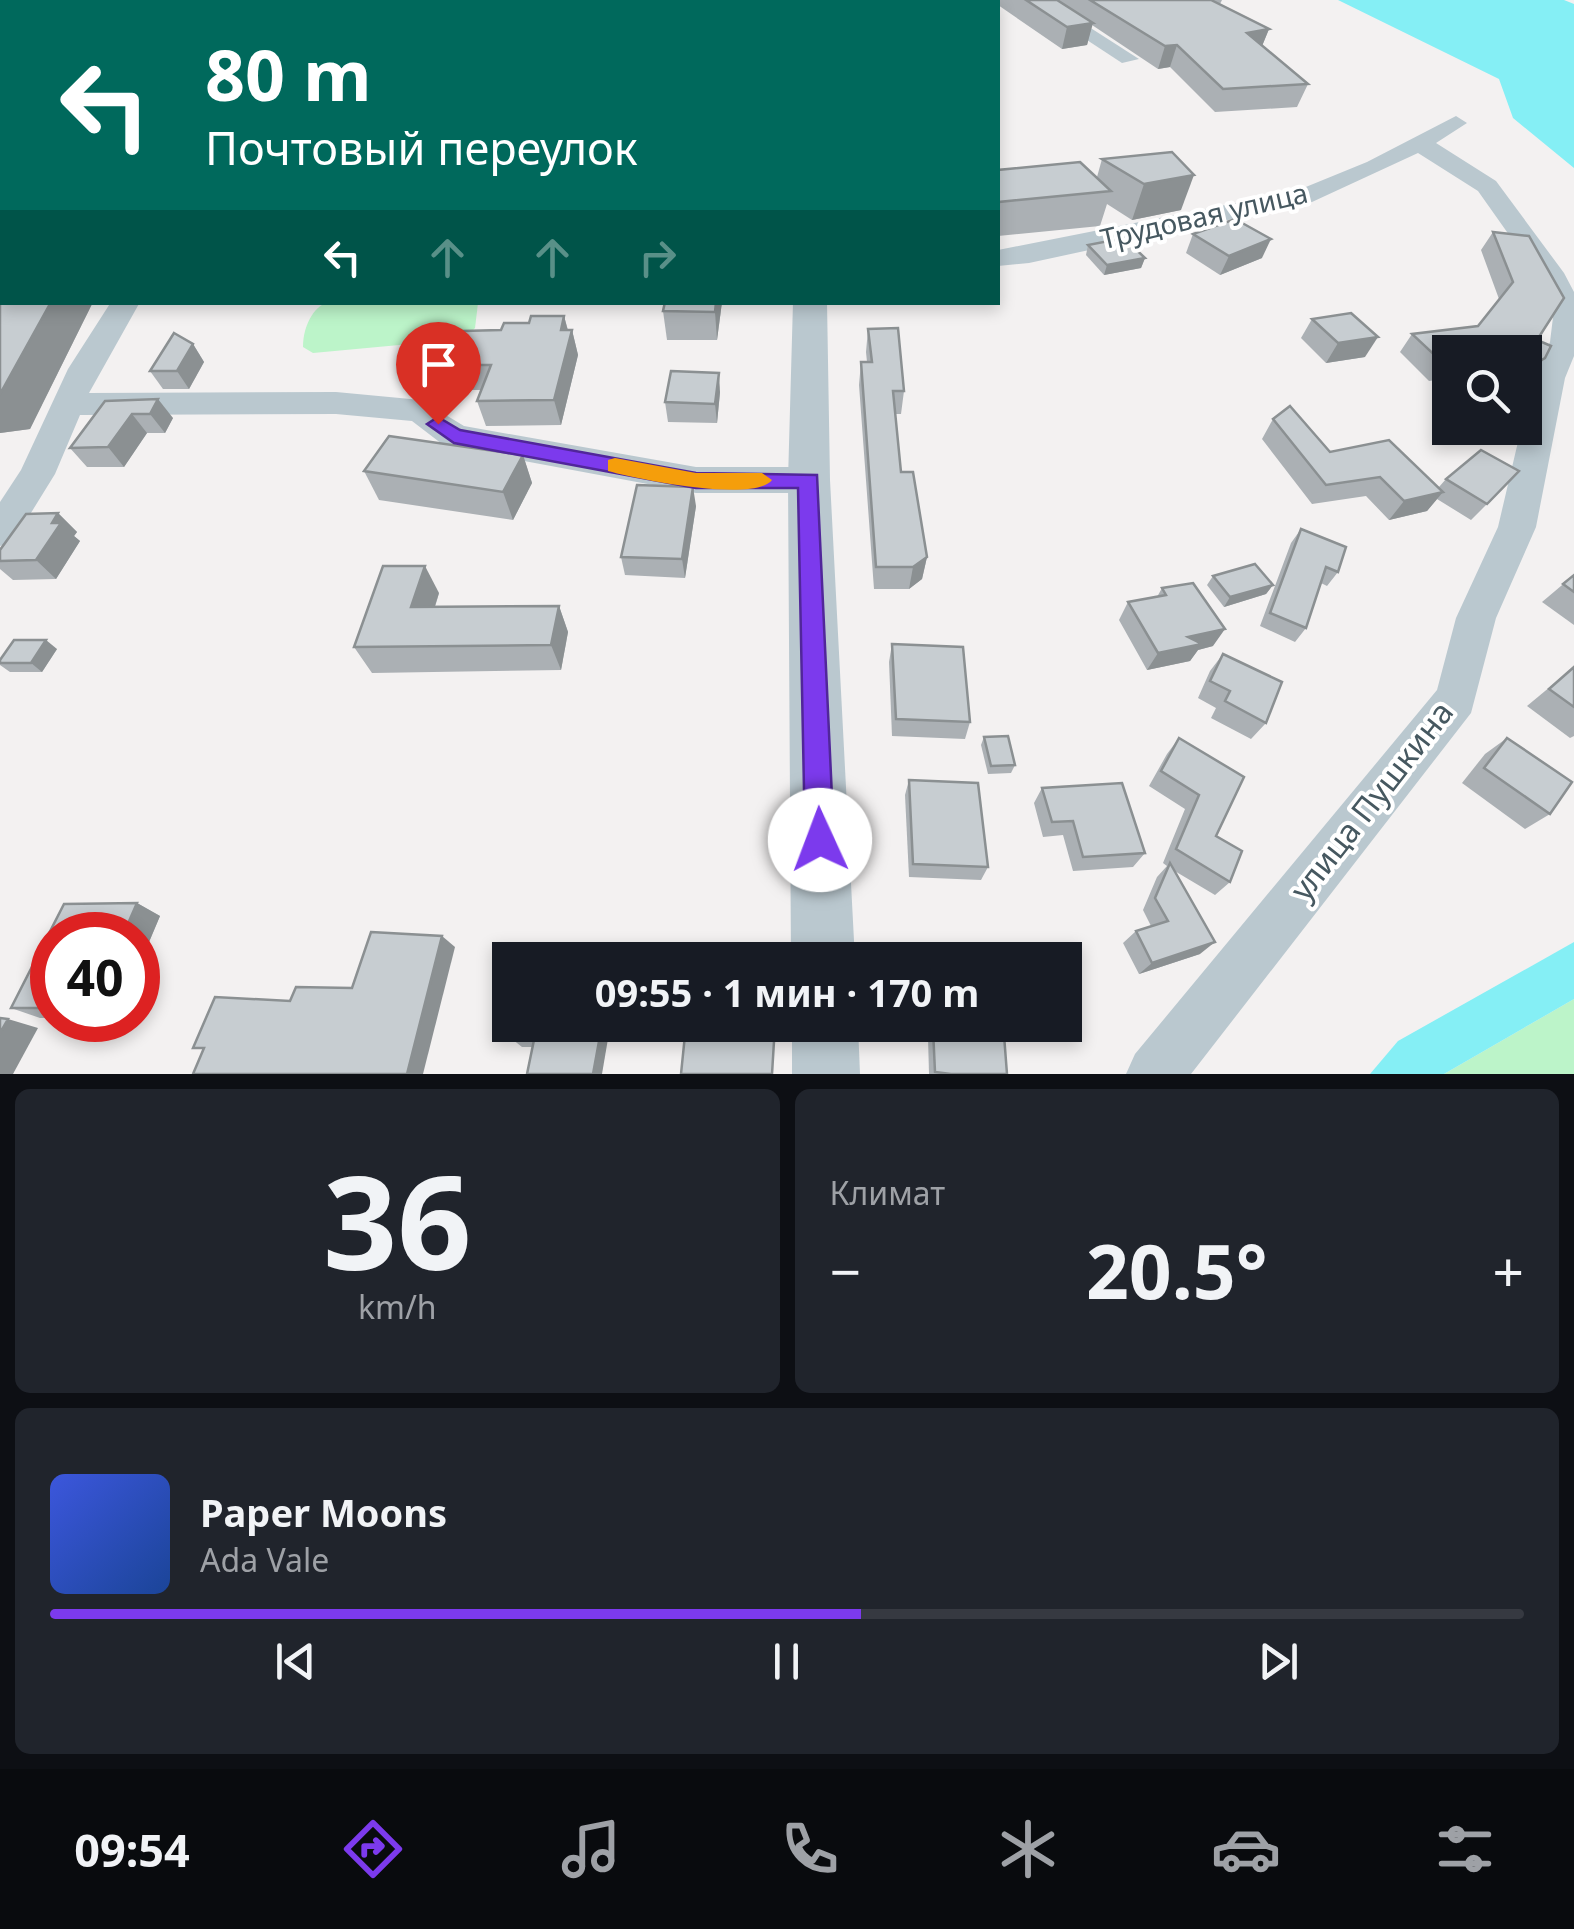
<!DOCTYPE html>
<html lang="ru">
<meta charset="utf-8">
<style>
:root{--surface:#171b24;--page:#20242c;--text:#f1f3f6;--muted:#9ea1a6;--line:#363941;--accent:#7c3aed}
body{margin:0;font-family:"Noto Sans",sans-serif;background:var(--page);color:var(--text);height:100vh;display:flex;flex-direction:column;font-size:38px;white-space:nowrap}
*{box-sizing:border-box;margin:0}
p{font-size:32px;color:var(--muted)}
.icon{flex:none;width:55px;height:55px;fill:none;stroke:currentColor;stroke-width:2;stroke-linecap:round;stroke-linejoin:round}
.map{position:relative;height:1074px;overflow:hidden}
.details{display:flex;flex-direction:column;gap:15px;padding:15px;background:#0d0f14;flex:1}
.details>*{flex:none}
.top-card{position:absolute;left:0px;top:0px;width:1000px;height:305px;box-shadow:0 5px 15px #0003;background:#00695c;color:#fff;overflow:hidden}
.buttons{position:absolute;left:1432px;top:335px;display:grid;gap:20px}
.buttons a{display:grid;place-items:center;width:110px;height:110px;border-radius:0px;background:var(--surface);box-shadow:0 5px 15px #0003;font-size:50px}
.speed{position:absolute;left:30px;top:912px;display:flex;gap:20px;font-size:50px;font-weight:700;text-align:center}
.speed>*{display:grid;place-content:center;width:130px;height:130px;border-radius:50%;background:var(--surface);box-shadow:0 5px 15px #0003;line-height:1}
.speed .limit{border:15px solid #d22;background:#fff;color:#111}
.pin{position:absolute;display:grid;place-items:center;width:85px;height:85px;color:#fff;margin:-102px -42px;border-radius:50% 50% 50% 0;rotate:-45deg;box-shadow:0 0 10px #0007}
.pin .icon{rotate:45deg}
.me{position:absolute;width:110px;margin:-55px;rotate:358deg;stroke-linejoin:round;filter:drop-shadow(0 0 8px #0008)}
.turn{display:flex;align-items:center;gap:35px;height:210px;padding:0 40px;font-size:45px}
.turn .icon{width:130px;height:130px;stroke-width:2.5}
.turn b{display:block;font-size:70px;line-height:85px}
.lanes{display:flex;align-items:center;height:95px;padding:0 40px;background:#0003;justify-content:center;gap:50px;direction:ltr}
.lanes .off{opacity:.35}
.big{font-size:75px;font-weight:700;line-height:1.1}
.details .card{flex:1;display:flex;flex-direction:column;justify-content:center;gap:15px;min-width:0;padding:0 35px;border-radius:15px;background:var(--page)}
.details .dial{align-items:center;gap:0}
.dial b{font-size:130px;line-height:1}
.song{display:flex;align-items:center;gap:30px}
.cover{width:120px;height:120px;border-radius:15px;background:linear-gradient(135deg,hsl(230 70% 55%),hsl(220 70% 35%))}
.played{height:10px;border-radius:5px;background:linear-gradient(90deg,var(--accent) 55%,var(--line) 55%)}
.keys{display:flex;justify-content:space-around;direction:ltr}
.heat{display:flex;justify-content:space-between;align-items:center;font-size:55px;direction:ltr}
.details .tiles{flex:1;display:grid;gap:15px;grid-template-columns:1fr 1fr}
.card:last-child{grid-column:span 2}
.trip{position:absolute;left:492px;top:942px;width:590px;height:100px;border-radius:0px;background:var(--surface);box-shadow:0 5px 15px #0003;font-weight:700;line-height:100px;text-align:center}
.tabs{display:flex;height:160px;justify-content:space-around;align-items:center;background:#090b0e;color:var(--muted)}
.tabs .icon{width:70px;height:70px}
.tabs .selected{color:var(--accent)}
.tabs b{font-size:45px;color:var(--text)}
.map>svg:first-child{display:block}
.green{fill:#bcf4c9}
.water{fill:#85eff5}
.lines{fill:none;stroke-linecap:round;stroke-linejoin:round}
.minor{fill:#bac8cf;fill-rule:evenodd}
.tertiary{fill:#bac8cf;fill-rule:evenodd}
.wall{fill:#abb0b4}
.shaded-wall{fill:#8b9092}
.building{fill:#c7cdd1;stroke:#8b9092;stroke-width:2.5}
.route{fill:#7c3aed;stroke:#51269a;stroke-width:2.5}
.slow{fill:#f59e0b}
.labels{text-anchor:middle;stroke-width:8;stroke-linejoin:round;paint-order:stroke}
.far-street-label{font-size:28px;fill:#465860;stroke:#fff}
.street-label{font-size:32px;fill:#465860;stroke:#fff}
</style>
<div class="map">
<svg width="1574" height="1074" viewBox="0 0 1574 1074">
<rect width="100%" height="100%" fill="#f3f1f1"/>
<g class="green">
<path d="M 325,303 L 478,303 L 475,328 L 464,339 L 313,353 L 303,347 C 303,330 310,311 325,303 Z"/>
<path d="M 1574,999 L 1574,1074 L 1444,1074 Z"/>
</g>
<g class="water">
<path d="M 1338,0 L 1564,0 L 1574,4 L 1574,168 L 1513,118 L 1499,79 Z"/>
<path d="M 1574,942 L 1574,999 L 1444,1074 L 1370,1074 L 1398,1041 Z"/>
</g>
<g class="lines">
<g class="minor">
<path d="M 513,0 L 532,0 L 533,2 L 515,2 Z"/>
<path d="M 725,0 L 790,0 L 724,2 Z"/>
<path d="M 1026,0 L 1047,0 L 1139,59 L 1122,63 Z"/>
<rect x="0" y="6" width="2" height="10"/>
<path d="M 1456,116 L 1467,123 L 1436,143 L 1496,181 L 1564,273 L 1574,292 L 1574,356 L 1565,378 L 1536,527 L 1496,618 L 1471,713 L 1191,1074 L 1126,1074 L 1135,1054 L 1437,690 L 1456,618 L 1498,527 L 1533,378 L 1550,342 L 1554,309 L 1536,273 L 1478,191 L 1418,153 L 1312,202 L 1029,263 L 998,266 L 998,250 L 1296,191 L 1367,162 Z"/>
<path d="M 111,302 L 140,302 L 89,393 L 336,392 L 421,400 L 464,426 L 696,467 L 809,467 L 822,471 L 827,480 L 822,489 L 809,493 L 696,493 L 454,448 L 442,444 L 412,421 L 336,414 L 80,415 L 55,474 L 13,542 L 0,546 L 0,502 L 21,470 L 68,369 Z"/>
</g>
<g class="tertiary">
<path d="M 793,302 L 827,302 L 830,480 L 855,960 L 791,960 L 788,480 Z"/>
<path d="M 792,1025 L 858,1025 L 860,1074 L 792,1074 Z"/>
</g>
</g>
<g class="wall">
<path d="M 566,0 L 740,0 L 741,2 L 567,2 Z"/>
<path d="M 771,0 L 1222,0 L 1220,4 L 1269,29 L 1262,46 L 1308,84 L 1297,107 L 1215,112 L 1170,67 L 1158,69 L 1092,25 L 1087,45 L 1062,49 L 998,5 L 998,2 L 771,2 Z"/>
<path d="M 2,47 L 2,130 L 0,130 L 0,48 Z"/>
<path d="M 1172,152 L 1181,210 L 1132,220 L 1107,204 L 1100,226 L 998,236 L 998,170 L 1097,177 L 1102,159 Z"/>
<path d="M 0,214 L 2,214 L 2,302 L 93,302 L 30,429 L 0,433 Z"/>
<path d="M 1493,232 L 1537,340 L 1530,376 L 1525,379 L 1525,352 L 1450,352 L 1450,378 L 1429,381 L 1400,352 L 1412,334 L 1478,326 L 1499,299 L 1481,250 Z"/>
<path d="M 1193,234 L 1262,258 L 1220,275 L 1186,253 Z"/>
<path d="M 1088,245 L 1145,258 L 1141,268 L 1104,275 L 1086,255 Z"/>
<path d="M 665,302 L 722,302 L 717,340 L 667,340 L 663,311 Z"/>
<path d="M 564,316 L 568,330 L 572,330 L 578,355 L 561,425 L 486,426 L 477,401 L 481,390 L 459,390 L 450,365 L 501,330 L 529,323 Z"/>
<path d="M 1312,319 L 1365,357 L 1326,363 L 1301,338 Z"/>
<path d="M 868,329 L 904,391 L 901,414 L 895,414 L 901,472 L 927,557 L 922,579 L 909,589 L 874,589 L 859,385 L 861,362 L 867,362 L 866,352 Z"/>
<path d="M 193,344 L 204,362 L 189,389 L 163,389 L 150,371 Z"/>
<path d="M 720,392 L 717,423 L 668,422 L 665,402 Z"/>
<path d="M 105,401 L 173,418 L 165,433 L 147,433 L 124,467 L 87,467 L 70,448 Z"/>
<path d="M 1273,419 L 1330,452 L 1439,487 L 1446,479 L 1503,488 L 1471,520 L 1437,499 L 1427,511 L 1389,520 L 1366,496 L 1312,504 L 1262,439 Z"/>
<path d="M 523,455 L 532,483 L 513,520 L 379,500 L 364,471 Z"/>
<path d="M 696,506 L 685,578 L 625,575 L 621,557 Z"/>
<path d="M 58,513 L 77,532 L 74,536 L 80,541 L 56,579 L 13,580 L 0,569 L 0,550 Z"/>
<path d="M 1301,529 L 1338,572 L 1327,586 L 1321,583 L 1306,628 L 1295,642 L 1260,626 L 1291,543 Z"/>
<path d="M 1574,575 L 1574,625 L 1542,602 Z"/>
<path d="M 1213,576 L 1273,585 L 1266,594 L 1224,607 L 1207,585 Z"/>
<path d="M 1162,588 L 1213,646 L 1198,650 L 1190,661 L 1147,670 L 1119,620 L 1128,602 L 1157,597 Z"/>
<path d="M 439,593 L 435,607 L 559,606 L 568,632 L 561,670 L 372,673 L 354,647 Z"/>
<path d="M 892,644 L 970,722 L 965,739 L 892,736 L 889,662 Z"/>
<path d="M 57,649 L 42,672 L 10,672 L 0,665 L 0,660 Z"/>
<path d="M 1223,654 L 1266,723 L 1251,739 L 1211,718 L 1216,708 L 1198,698 L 1210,671 Z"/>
<path d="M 1574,667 L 1574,736 L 1570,738 L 1527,706 Z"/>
<path d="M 984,737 L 1015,765 L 1011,773 L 988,774 L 981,745 Z"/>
<path d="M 1179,738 L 1216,836 L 1230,882 L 1215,895 L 1173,870 L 1200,954 L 1139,974 L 1123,943 L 1136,931 L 1151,926 L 1143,910 L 1157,877 L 1167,866 L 1163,863 L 1185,809 L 1149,786 L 1167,754 Z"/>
<path d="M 1507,738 L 1550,814 L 1525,829 L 1462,783 L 1485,754 Z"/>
<path d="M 909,780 L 988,867 L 981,880 L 909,877 L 905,795 Z"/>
<path d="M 1042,788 L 1145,853 L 1133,867 L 1073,871 L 1063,835 L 1043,837 L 1034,803 Z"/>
<path d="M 137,903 L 160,916 L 138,968 L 138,935 L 52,935 L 52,1018 L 40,1018 L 11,1008 L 64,904 Z"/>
<path d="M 610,1027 L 532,1047 L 522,1047 L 512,1039 Z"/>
<path d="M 933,1029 L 1007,1074 L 929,1074 L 928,1037 Z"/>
</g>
<g class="shaded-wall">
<path d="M 156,0 L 174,0 L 172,2 L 129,2 Z"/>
<path d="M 917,0 L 999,0 L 998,5 L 998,2 L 917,2 Z"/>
<path d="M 1093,23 L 1087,45 L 1062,49 L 1067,27 Z"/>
<path d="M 1269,29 L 1260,51 L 1247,33 Z"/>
<path d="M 1177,45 L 1170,67 L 1158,69 L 1165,46 Z"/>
<path d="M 1194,175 L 1181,210 L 1132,220 L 1144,184 Z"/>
<path d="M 1271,239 L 1262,258 L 1220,275 L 1229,256 Z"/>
<path d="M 1145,258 L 1141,268 L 1104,275 L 1107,265 Z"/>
<path d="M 51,302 L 93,302 L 30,429 L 0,433 L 0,394 Z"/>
<path d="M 716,302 L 722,302 L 717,340 L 715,312 Z"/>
<path d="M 564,316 L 570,339 L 572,330 L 578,355 L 561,425 L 554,400 L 561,330 Z"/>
<path d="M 1378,337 L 1365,357 L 1326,363 L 1338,343 Z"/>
<path d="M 193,344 L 204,362 L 189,389 L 177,371 Z"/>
<path d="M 1545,358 L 1530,376 L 1525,379 L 1525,372 L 1530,366 Z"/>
<path d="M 719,373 L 720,392 L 717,423 L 715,404 Z"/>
<path d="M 158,399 L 173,418 L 165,433 L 150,414 Z"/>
<path d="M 132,414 L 147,433 L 124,467 L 108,447 Z"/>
<path d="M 523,455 L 532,483 L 513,520 L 503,492 Z"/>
<path d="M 693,487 L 696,506 L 685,578 L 682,559 Z"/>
<path d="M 1443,492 L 1427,511 L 1389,520 L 1404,501 Z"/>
<path d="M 58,513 L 77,532 L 74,536 L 80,541 L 56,579 L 36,560 L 52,523 Z"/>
<path d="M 927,557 L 922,579 L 909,589 L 913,567 Z"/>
<path d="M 425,566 L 439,593 L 426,634 L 411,607 Z"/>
<path d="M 1273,585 L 1266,594 L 1224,607 L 1230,597 Z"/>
<path d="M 559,606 L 568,632 L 561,670 L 551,645 Z"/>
<path d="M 1225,629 L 1213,646 L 1198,650 L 1190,661 L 1147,670 L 1158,653 L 1188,637 Z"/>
<path d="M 46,640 L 57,649 L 42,672 L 31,663 Z"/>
<path d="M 137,903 L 160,916 L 138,968 L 138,935 L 123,935 Z"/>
<path d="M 442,936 L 455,947 L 423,1074 L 407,1074 Z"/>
<path d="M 1215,942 L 1200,954 L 1139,974 L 1152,963 Z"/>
<path d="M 8,1019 L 38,1028 L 13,1074 L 0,1074 L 0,1033 Z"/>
<path d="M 602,1025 L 609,1025 L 610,1027 L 602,1074 L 593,1074 Z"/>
</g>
<g class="building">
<path d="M 232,0 L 283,0 L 282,2 L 231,2 Z"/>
<path d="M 593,0 L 726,0 L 728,2 L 594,2 Z"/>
<path d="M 781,0 L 926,0 L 928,2 L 783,2 Z"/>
<path d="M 1026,0 L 1057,0 L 1093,23 L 1067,27 Z"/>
<path d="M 1090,0 L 1211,0 L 1269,29 L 1247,33 L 1308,84 L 1223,89 L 1177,45 L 1165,46 Z"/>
<path d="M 2,47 L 2,104 L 0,104 L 0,48 Z"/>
<path d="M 1172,152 L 1194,175 L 1144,184 L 1102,159 Z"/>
<path d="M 1080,162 L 1111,191 L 998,202 L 998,170 Z"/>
<rect x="0" y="214" width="2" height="53"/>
<path d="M 1235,219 L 1271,239 L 1229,256 L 1193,234 Z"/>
<path d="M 1493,232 L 1529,236 L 1564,298 L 1537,340 L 1551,346 L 1545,358 L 1530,366 L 1525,363 L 1525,352 L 1450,352 L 1450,362 L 1443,363 L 1412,334 L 1478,326 L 1513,282 Z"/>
<path d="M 1124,238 L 1145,258 L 1107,265 L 1088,245 Z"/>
<path d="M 0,284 L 2,284 L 2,302 L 51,302 L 0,394 Z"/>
<path d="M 665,302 L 716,302 L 715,312 L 663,311 Z"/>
<path d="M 1351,313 L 1378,337 L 1338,343 L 1312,319 Z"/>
<path d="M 531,316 L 564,316 L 561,330 L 572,330 L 554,400 L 477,401 L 491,365 L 450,365 L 463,331 L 501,330 L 504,323 L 529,323 Z"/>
<path d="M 898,328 L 904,391 L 893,391 L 901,472 L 913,472 L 927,557 L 913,567 L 876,567 L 861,362 L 872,362 L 868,329 Z"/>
<path d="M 174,333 L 193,344 L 177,371 L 150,371 Z"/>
<path d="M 671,371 L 719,373 L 715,404 L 665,402 Z"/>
<path d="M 158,399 L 150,414 L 132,414 L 108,447 L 70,448 L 105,401 Z"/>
<path d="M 1290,406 L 1330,452 L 1389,440 L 1443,492 L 1404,501 L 1380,477 L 1326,485 L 1273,419 Z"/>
<path d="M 389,436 L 523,455 L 503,492 L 364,471 Z"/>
<path d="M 1481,450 L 1519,471 L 1487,504 L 1446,479 Z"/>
<path d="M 637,485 L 693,487 L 682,559 L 621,557 Z"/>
<path d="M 58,513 L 52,523 L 61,523 L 36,560 L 0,561 L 0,550 L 26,514 Z"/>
<path d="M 1301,529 L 1346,547 L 1338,572 L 1326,567 L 1306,628 L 1270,613 Z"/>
<path d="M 1255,564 L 1273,585 L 1230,597 L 1213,576 Z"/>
<path d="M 383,566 L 425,566 L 411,607 L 559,606 L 551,645 L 354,647 Z"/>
<path d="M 1574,575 L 1574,592 L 1563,584 Z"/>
<path d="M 1193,583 L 1225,629 L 1188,637 L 1202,644 L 1158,653 L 1128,602 L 1166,595 L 1162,588 Z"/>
<path d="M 14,640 L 46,640 L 31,663 L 0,663 L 0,660 Z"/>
<path d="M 892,644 L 963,647 L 970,722 L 896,719 Z"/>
<path d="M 1223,654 L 1282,682 L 1266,723 L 1225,701 L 1230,691 L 1210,681 Z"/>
<path d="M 1574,667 L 1574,707 L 1549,689 Z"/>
<path d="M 1008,736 L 1015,765 L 991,766 L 984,737 Z"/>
<path d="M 1179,738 L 1244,777 L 1216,836 L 1242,851 L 1230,882 L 1176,849 L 1199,795 L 1161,771 Z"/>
<path d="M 1507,738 L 1572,782 L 1550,814 L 1484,768 Z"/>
<path d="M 909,780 L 978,783 L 988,867 L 913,864 Z"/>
<path d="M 1122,783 L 1145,853 L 1083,857 L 1073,821 L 1052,822 L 1042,788 Z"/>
<path d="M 1170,863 L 1215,942 L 1152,963 L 1136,931 L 1168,921 L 1155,898 Z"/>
<path d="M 137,903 L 123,935 L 52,935 L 52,1008 L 11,1008 L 64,904 Z"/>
<path d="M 371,932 L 442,936 L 407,1074 L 193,1074 L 204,1048 L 193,1048 L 215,997 L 290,1001 L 296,987 L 352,988 Z"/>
<path d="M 0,1018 L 8,1019 L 0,1033 Z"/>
<path d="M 515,1025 L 602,1025 L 593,1074 L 527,1074 L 534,1040 L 512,1039 Z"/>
<path d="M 686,1025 L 775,1025 L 772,1074 L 681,1074 Z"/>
<path d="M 933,1029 L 1004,1035 L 1007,1074 L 951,1074 L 935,1072 Z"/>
</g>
<path class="route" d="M 438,417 L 460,430 L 696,473 L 817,475 L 834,840 L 830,850 L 820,855 L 809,850 L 805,840 L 798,488 L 696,488 L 454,443 L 427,424 Z"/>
<path class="slow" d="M 615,458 L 696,473 L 762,473 L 772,480 C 754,503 636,479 608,471 L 608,460 Z"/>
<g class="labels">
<g class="far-street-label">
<text transform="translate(1204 216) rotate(-13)" y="10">Трудовая улица</text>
</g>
<g class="street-label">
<text transform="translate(1372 801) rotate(-52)" y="11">улица Пушкина</text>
</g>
</g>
</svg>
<div class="buttons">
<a><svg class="icon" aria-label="search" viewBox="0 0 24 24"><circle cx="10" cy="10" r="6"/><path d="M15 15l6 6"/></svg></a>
</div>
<div class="speed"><div class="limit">40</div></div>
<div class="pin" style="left:438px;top:424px;background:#d93025"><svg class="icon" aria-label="arrive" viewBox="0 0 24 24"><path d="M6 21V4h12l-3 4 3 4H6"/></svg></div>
<svg class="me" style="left:820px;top:840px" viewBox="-20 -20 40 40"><circle r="19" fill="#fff"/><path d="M0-13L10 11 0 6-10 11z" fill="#7c3aed"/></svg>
<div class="trip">09:55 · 1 мин · 170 m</div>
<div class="top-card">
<div class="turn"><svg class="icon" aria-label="left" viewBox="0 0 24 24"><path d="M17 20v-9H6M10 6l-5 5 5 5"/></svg><div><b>80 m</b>Почтовый переулок</div></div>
<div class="lanes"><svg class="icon" aria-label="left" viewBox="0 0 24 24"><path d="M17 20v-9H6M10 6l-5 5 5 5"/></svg><svg class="icon off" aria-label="ahead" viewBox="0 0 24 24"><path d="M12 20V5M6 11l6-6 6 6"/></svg><svg class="icon off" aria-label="ahead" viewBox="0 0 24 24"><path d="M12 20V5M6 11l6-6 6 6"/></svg><svg class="icon off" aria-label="right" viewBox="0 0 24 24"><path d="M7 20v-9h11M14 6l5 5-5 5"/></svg></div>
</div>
</div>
<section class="details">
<div class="tiles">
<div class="card dial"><b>36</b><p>km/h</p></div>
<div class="card"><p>Климат</p>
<div class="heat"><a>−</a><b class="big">20.5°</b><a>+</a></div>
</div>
<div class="card">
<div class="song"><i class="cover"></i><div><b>Paper Moons</b><p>Ada Vale</p></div></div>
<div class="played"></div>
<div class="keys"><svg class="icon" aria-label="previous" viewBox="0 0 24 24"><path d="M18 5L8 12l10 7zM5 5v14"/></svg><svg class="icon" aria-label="pause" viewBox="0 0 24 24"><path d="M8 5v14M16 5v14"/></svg><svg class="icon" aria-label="next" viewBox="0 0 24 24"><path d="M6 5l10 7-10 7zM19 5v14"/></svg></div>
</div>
</div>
</section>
<nav class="tabs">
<b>09:54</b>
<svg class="icon selected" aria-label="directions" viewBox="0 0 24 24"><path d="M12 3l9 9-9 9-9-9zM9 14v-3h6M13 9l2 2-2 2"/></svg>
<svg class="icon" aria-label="music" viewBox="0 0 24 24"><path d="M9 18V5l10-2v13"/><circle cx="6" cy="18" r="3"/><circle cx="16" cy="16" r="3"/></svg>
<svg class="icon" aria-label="phone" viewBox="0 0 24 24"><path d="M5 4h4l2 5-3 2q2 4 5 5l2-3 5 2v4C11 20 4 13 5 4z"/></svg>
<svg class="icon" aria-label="climate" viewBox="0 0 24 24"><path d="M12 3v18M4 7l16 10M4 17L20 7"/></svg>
<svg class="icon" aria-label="car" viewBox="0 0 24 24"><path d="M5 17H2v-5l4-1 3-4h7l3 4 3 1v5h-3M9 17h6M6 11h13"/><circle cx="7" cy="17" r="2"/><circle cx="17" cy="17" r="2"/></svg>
<svg class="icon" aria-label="filters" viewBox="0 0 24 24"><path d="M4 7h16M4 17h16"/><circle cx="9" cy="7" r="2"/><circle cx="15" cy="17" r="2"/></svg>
</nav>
